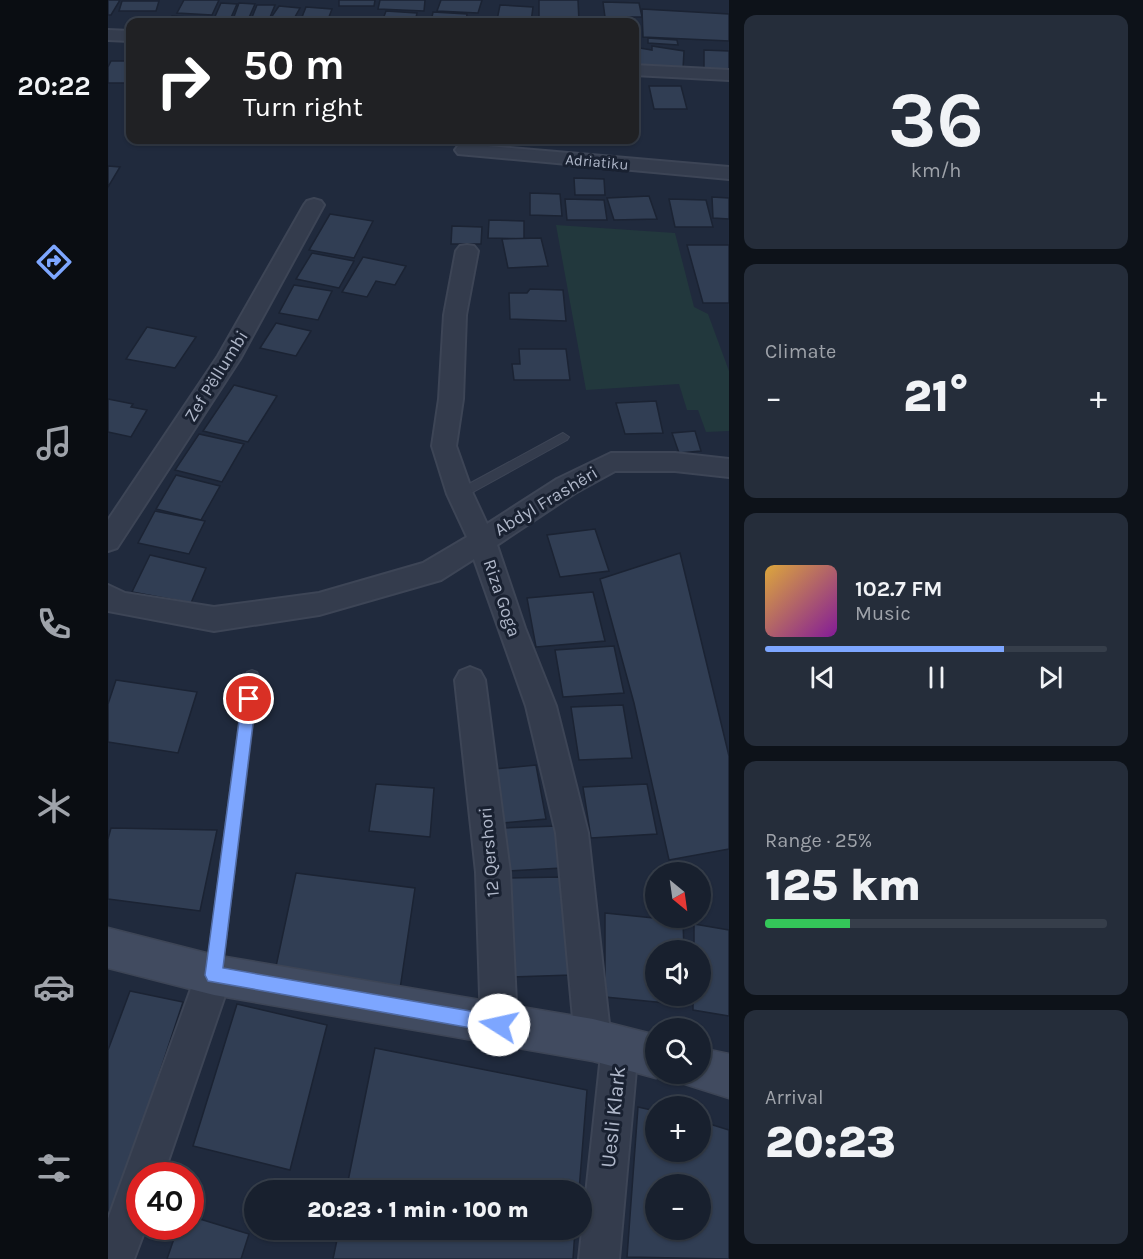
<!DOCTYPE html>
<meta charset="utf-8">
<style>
:root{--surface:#18202e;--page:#252d3a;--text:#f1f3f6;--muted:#9fa3aa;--line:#363e4a;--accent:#7da6ff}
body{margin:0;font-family:Karla,sans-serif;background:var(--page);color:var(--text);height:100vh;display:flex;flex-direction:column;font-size:22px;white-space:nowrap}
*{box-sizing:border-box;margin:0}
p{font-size:20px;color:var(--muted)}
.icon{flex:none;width:33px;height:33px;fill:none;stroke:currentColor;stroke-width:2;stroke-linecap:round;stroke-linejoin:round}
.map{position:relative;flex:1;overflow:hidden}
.sheet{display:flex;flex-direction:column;gap:15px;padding:15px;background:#0d1219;width:414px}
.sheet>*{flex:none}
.guide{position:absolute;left:18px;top:18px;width:513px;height:126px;border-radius:12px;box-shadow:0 2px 4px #0004,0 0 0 2px var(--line);background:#202124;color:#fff;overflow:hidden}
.needle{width:39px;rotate:151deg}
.tools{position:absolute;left:537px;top:862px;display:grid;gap:12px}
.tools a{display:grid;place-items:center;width:66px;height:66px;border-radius:50%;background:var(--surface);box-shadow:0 2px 4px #0004,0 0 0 2px var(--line);font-size:30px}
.speed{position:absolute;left:18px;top:1162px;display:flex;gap:12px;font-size:30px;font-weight:700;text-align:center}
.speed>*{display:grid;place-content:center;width:78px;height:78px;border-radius:50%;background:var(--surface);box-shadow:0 2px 4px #0004,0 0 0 2px var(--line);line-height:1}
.speed .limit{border:9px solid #d22;background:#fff;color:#111}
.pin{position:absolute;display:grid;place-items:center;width:51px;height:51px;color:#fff;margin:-26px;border:3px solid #fff;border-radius:50%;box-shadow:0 2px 6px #0007}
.me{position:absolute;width:66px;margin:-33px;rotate:280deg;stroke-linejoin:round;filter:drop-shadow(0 0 4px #0008)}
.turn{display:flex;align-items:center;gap:21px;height:126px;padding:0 18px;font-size:27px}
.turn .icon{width:78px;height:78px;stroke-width:2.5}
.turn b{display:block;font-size:42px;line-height:51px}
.big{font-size:45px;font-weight:800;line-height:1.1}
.sheet .card{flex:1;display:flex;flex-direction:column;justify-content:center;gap:9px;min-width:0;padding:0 21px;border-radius:12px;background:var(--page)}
.sheet .dial{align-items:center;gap:0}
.dial b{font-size:78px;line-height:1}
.song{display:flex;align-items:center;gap:18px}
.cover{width:72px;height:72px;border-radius:9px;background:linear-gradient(135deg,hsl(40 70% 55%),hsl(290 70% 35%))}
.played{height:6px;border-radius:3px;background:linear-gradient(90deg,var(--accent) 70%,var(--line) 70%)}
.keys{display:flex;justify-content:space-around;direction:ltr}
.heat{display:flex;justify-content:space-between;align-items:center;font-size:33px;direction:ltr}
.charge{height:9px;border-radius:4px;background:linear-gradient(90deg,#34c759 25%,var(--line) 0)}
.trip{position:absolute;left:136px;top:1180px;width:348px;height:60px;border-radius:30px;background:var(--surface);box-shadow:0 2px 4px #0004,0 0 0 2px var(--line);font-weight:800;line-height:60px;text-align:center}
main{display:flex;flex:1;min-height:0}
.tabs{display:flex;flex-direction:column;width:108px;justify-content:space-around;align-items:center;background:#0a0d12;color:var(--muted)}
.tabs .icon{width:42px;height:42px}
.tabs .current{color:var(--accent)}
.tabs b{font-size:27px;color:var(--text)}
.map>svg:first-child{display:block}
.green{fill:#22383d}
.building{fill:#313e54;stroke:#1b2333;stroke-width:1.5;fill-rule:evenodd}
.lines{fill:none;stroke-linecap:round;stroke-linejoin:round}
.lane-casing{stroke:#3d4556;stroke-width:2}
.street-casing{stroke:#3d4556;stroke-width:4}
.secondary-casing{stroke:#3d4556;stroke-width:3}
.lane{fill:#343c4d;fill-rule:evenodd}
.street{fill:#343c4d;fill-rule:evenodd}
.secondary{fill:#414b60;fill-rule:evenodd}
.route{fill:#7da6ff;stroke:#516ca6;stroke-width:1.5}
.labels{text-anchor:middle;stroke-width:6;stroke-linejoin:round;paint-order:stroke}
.far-street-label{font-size:15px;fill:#afb7c9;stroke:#192131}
.street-label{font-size:18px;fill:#afb7c9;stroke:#192131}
.near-street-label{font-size:21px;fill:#afb7c9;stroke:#192131}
</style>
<main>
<nav class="tabs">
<b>20:22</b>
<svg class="icon current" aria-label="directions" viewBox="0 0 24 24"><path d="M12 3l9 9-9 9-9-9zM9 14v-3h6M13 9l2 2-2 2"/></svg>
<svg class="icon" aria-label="music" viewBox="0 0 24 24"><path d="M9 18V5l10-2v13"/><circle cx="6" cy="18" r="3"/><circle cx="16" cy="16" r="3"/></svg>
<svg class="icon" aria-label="phone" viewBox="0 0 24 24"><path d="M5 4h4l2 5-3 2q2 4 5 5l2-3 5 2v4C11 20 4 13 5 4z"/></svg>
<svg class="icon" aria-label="climate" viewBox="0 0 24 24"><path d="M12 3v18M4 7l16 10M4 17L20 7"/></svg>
<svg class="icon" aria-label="car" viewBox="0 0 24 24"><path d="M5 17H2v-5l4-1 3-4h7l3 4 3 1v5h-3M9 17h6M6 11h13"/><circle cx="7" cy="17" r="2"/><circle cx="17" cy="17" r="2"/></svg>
<svg class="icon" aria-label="filters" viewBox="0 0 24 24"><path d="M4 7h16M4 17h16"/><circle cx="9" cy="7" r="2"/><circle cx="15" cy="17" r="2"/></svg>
</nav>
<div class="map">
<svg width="621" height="1259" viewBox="0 0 621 1259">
<rect width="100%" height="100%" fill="#202a3d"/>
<path class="green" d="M 448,225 L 567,233 L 586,307 L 600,314 L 621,371 L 621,431 L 598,432 L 590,410 L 579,410 L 571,384 L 478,390 Z"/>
<g class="building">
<path d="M 0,0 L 12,0 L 3,15 L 0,15 Z"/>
<path d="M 76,0 L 111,0 L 104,15 L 69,13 Z"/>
<path d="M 231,0 L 267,0 L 266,6 L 231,6 Z"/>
<path d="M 272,0 L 317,0 L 316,11 L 270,9 Z"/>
<path d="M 333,0 L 374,0 L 370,13 L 329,11 Z"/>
<path d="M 431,0 L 470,0 L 471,22 L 431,22 Z"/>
<path d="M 14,1 L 51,1 L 48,11 L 11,11 Z"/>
<path d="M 495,2 L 531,3 L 534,17 L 497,17 Z"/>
<path d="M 113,3 L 129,4 L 121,22 L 105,21 Z"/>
<path d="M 131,3 L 147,4 L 139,22 L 124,22 Z"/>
<path d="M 149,5 L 167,5 L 160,22 L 142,22 Z"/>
<path d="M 392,5 L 425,7 L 423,22 L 389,20 Z"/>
<path d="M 171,6 L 192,8 L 184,22 L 160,22 Z"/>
<path d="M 198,7 L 224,9 L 219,22 L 192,22 Z"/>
<path d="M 534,9 L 621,14 L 621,41 L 535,37 Z"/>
<path d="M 278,11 L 309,13 L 307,22 L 274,22 Z"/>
<path d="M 325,12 L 359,14 L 358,22 L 323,22 Z"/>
<path d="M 64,16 L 95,18 L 92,22 L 61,22 Z"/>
<path d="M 540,38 L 569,40 L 570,45 L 540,43 Z"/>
<path d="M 544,46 L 576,51 L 575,69 L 530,65 L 532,48 L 544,50 Z"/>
<path d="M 596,50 L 621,51 L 621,70 L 596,68 Z"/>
<path d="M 3,61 L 22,61 L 22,83 L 0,83 L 0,67 Z"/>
<path d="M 541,86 L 573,86 L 579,109 L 546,109 Z"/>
<path d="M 337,140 L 369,140 L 368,147 L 336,144 Z"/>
<path d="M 0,166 L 12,167 L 0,187 Z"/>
<path d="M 466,178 L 496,179 L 497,195 L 467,195 Z"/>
<path d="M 422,193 L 452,194 L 454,216 L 422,215 Z"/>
<path d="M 541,196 L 549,219 L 506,220 L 499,198 Z"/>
<path d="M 604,197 L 621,198 L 621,219 L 605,218 Z"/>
<path d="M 457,199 L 496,200 L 499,220 L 459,220 Z"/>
<path d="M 561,199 L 598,200 L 605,227 L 567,227 Z"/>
<path d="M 222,214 L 265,221 L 246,258 L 201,250 Z"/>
<path d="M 381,220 L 416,221 L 416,239 L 380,238 Z"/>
<path d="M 344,226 L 374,227 L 373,244 L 343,244 Z"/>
<path d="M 433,238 L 440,266 L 400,268 L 394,239 Z"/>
<path d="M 579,245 L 621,245 L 621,303 L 595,303 Z"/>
<path d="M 204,253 L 246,261 L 231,288 L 188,279 Z"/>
<path d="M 255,257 L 298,266 L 287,285 L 268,281 L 259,297 L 234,292 Z"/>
<path d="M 186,285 L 224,291 L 210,320 L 171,313 Z"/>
<path d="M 422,289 L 455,290 L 458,321 L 402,319 L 401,293 L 419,293 Z"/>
<path d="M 168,323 L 203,331 L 188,356 L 152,348 Z"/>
<path d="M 39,327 L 88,337 L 67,368 L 18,359 Z"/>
<path d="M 411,349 L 458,349 L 462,380 L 406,380 L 404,364 L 412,364 Z"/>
<path d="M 126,385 L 169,396 L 140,442 L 95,431 Z"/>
<path d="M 0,399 L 25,404 L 23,407 L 39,410 L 23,437 L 0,432 Z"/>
<path d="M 548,401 L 555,433 L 517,434 L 508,403 Z"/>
<path d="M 587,431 L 593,451 L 571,453 L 564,433 Z"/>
<path d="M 91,434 L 136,444 L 114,482 L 67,470 Z"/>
<path d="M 68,475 L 112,486 L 93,520 L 48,509 Z"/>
<path d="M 47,511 L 97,521 L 81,554 L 30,543 Z"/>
<path d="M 487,529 L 501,571 L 452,577 L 439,535 Z"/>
<path d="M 572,553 L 621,756 L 621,849 L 561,860 L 526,703 L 492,579 Z"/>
<path d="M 42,555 L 98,568 L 83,603 L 24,592 Z"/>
<path d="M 485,592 L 497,641 L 428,647 L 419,598 Z"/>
<path d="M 506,646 L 516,693 L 455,697 L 447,650 Z"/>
<path d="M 8,680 L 89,692 L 70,753 L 0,742 L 0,704 Z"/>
<path d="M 515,705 L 524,758 L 471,760 L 463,707 Z"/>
<path d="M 428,765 L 438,819 L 395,823 L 386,769 Z"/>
<path d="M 268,784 L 326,788 L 322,837 L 261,831 Z"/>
<path d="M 539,784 L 549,834 L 483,838 L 475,787 Z"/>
<path d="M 449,826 L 454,868 L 399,871 L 396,828 Z"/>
<path d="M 3,828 L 109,830 L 92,911 L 0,899 L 0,839 Z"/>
<path d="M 188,873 L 307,888 L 292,989 L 167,971 Z"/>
<path d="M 454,877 L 464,975 L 403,977 L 396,878 Z"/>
<path d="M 497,913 L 575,921 L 576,951 L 548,951 L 548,996 L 578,996 L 579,1005 L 497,997 Z"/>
<path d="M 586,924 L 621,930 L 621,1016 L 585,1010 L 585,996 L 592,996 L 592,951 L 586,951 Z"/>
<path d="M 22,991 L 75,1002 L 0,1229 L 0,1050 Z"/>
<path d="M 129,1004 L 219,1025 L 182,1170 L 85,1146 Z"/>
<path d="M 267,1048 L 479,1090 L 471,1191 L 238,1191 Z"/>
<path d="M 530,1107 L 548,1111 L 548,1152 L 592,1152 L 592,1121 L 621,1130 L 621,1259 L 519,1257 ZM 548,1185 L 592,1185 L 592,1230 L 548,1230 Z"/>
<path d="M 82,1216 L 141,1234 L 133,1259 L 59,1259 L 70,1227 L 82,1227 Z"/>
<path d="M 231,1230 L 467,1230 L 465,1259 L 225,1259 Z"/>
</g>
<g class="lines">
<g class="lane-casing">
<g id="lane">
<path d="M 455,433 L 461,437 L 459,440 L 356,497 L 348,497 L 346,494 L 348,491 Z"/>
<path d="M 144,670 L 149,672 L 151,676 L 114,973 L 112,979 L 106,981 L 100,979 L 98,973 L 137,676 L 139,672 Z"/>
</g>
</g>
<g class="street-casing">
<g id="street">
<path d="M 0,30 L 22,31 L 22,41 L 0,40 Z"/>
<path d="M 526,65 L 621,70 L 621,80 L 526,75 Z"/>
<path d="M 357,144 L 621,167 L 621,179 L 350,154 L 347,150 L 350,146 Z"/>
<path d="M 206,199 L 213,201 L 216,205 L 132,359 L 9,548 L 0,551 L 0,520 L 110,356 L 196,205 L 199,201 Z"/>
<path d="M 359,245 L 366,246 L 370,251 L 358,315 L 355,399 L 348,446 L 365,494 L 379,524 L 449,479 L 503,453 L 567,453 L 621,459 L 621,477 L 567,471 L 507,471 L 467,493 L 389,545 L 417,628 L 448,706 L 480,833 L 502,1033 L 512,1029 L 525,1034 L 530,1047 L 511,1259 L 471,1259 L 493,1055 L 485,1058 L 472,1053 L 467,1040 L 448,833 L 418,706 L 366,559 L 333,580 L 211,615 L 106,631 L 0,611 L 0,585 L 17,593 L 106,607 L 211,593 L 315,563 L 359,537 L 339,494 L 324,446 L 331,399 L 336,315 L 348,251 L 352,246 Z"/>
<path d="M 362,667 L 372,671 L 377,680 L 402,872 L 409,1025 L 404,1038 L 391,1043 L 378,1038 L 373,1025 L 368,872 L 347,680 L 352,671 Z"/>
<path d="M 106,957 L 118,963 L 124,975 L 55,1176 L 32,1176 L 32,1227 L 38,1227 L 26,1259 L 0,1259 L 0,1219 L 88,975 L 94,963 Z"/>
</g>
</g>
<g class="secondary-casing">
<g id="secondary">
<path d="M 0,928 L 106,955 L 485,1019 L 548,1035 L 548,1074 L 559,1074 L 548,1078 L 485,1061 L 106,995 L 0,968 Z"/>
<path d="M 592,1048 L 621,1054 L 621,1098 L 577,1084 L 573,1074 L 592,1074 Z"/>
</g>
</g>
<use href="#lane" class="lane"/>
<use href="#street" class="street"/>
<use href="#secondary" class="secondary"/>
</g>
<path class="route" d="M 141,693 L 146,695 L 148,699 L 115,968 L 391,1016 L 397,1018 L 399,1025 L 397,1031 L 391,1033 L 100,981 L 97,975 L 134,699 L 136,695 Z"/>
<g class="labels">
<g class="far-street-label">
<text transform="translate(489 162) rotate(5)" y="5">Adriatiku</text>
</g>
<g class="street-label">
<text transform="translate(108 376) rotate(-58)" y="6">Zef Pëllumbi</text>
<text transform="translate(438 501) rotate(-31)" y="6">Abdyl Frashëri</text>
<text transform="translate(394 598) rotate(71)" y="6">Riza Goga</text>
<text transform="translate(381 852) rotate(-95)" y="6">12 Qershori</text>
</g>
<g class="near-street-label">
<text transform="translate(505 1117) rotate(-84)" y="7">Uesli Klark</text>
</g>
</g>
</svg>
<div class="tools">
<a><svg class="needle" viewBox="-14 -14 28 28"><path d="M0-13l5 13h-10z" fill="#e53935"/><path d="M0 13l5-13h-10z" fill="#9fa3aa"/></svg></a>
<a><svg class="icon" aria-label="sound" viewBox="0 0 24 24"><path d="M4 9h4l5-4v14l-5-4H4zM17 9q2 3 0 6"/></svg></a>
<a><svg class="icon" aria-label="search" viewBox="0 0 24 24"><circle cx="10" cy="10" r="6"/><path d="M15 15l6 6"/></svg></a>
<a>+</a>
<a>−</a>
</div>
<div class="speed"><div class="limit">40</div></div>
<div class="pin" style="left:141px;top:699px;background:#d93025"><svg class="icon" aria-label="arrive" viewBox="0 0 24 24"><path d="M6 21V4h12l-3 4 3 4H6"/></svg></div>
<svg class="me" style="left:391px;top:1025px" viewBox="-20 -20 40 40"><circle r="19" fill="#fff"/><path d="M0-13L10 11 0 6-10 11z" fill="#7da6ff"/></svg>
<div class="trip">20:23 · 1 min · 100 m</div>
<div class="guide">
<div class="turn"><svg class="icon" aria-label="right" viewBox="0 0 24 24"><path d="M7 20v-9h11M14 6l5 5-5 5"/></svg><div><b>50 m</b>Turn right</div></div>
</div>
</div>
<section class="sheet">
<div class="card dial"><b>36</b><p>km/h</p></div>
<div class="card"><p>Climate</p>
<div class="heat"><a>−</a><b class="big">21°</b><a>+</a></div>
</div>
<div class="card">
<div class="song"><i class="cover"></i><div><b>102.7 FM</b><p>Music</p></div></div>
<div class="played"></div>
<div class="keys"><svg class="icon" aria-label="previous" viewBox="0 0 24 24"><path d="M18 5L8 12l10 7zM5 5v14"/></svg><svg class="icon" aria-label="pause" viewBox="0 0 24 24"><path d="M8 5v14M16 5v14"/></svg><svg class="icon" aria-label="next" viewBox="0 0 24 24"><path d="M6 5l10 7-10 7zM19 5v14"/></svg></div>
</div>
<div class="card"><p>Range · 25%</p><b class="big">125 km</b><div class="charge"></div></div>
<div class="card"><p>Arrival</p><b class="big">20:23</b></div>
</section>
</main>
